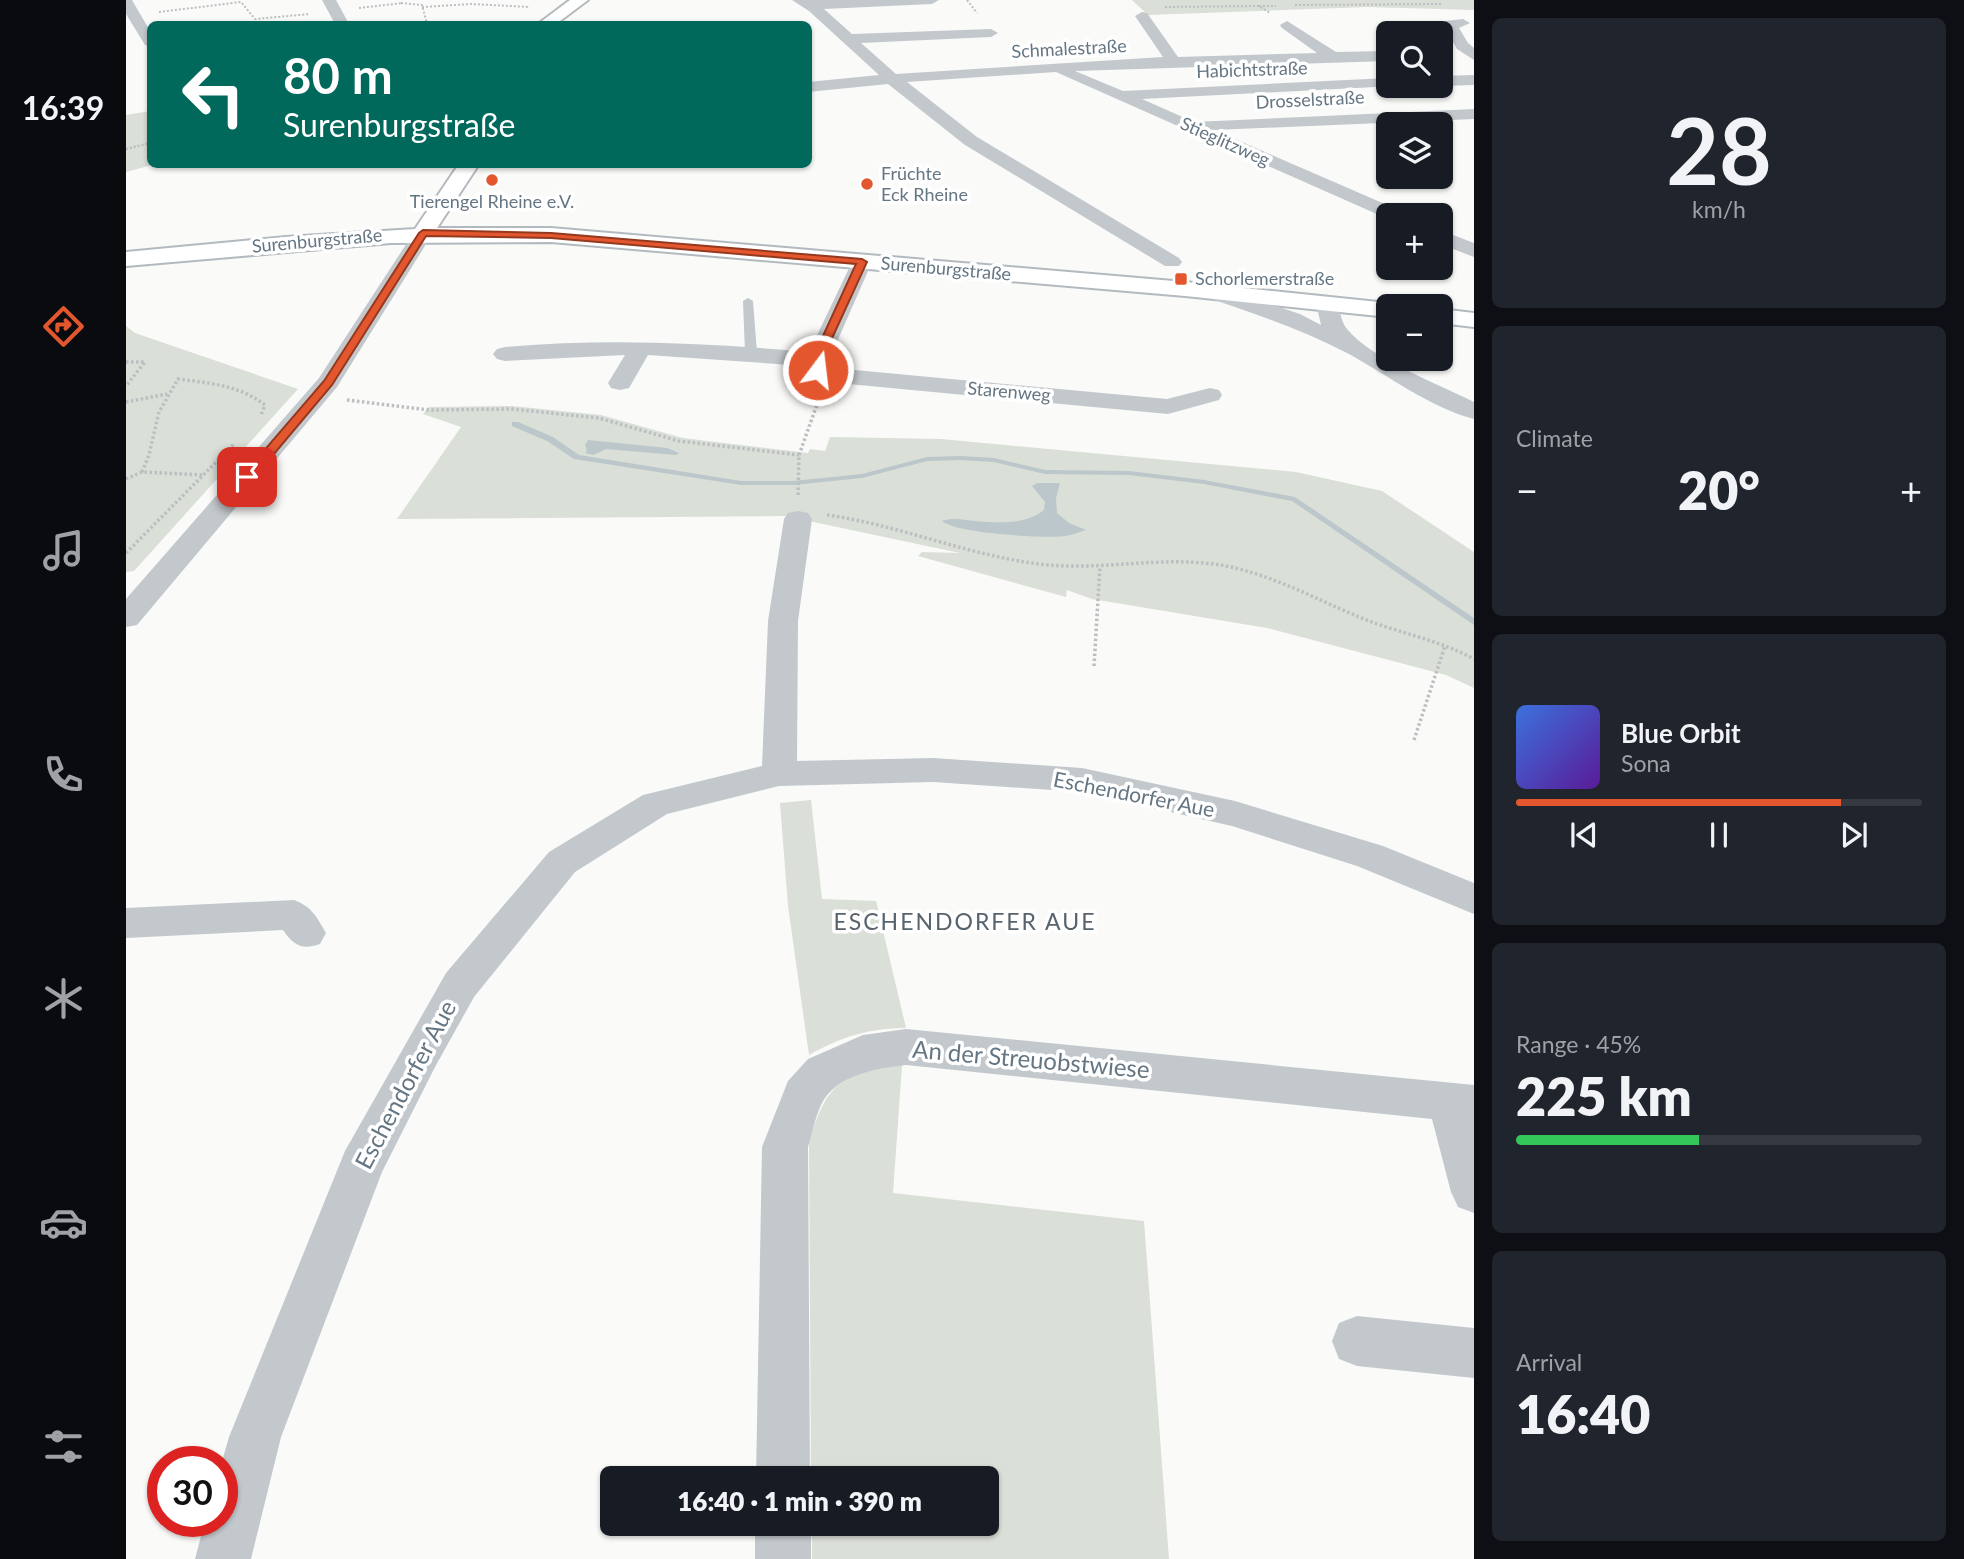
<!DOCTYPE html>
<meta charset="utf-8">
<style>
:root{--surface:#171b24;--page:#20242c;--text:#f1f3f6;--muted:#9ea1a6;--line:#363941;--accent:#e4572e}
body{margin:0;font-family:Lato,sans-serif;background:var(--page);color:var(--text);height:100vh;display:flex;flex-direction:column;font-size:26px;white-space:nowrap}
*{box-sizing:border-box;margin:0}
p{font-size:23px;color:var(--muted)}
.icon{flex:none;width:38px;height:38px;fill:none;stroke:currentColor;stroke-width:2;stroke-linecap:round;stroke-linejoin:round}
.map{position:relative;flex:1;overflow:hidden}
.details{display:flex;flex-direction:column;gap:18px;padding:18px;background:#0d0f14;width:490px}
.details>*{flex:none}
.hud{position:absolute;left:21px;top:21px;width:665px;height:147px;border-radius:10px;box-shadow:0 2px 5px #0004;background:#00695c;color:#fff;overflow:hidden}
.fabs{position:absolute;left:1250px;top:21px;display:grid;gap:14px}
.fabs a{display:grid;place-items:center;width:77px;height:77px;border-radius:10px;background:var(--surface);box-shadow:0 2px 5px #0004;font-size:35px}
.speed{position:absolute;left:21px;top:1446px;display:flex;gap:14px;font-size:35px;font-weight:700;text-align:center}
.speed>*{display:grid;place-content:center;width:91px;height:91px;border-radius:50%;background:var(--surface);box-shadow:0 2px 5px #0004;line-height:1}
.speed .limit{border:10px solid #d22;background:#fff;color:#111}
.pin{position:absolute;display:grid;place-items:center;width:60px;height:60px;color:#fff;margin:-30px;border-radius:14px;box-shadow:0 4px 10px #0006}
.me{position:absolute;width:77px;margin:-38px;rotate:15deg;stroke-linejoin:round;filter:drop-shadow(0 0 5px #0008)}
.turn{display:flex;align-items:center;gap:24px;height:147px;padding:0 21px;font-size:32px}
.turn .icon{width:91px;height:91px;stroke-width:2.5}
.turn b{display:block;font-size:49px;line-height:60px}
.big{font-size:52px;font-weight:800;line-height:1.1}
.details .card{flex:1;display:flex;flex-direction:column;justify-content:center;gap:10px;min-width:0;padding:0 24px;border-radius:10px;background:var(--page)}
.details .dial{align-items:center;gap:0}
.dial b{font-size:91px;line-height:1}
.song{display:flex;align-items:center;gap:21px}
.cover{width:84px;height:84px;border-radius:10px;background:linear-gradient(135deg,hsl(220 70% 55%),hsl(270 70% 35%))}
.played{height:7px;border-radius:4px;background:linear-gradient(90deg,var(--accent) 80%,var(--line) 80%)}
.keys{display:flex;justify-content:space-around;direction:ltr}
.heat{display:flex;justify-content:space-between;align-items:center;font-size:38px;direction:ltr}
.charge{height:10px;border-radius:5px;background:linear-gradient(90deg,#34c759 45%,var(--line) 0)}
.trip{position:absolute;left:474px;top:1466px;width:399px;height:70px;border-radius:10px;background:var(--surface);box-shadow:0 2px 5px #0004;font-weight:800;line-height:70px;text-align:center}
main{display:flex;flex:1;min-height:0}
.menu{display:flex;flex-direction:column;width:126px;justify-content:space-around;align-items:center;background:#090b0e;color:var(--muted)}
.menu .icon{width:49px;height:49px}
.menu .active{color:var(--accent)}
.menu b{font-size:32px;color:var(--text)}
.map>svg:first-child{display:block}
.green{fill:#dadfd7}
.water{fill:#bbc7cb}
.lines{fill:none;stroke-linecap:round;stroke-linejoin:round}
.stream{fill:#bbc7cb;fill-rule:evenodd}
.secondary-casing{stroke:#b3babf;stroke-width:4}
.path-far2{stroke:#bbbfc2;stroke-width:2;stroke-dasharray:2 2;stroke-linecap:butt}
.path-far1{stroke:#bbbfc2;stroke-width:2.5;stroke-dasharray:2 2;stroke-linecap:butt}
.path{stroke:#bbbfc2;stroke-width:3.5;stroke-dasharray:2.5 2.5;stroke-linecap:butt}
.lane{fill:#c3c8cc;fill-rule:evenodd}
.street{fill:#c3c8cc;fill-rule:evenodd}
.secondary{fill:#fff;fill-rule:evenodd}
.route{fill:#e4572e;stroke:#94391e;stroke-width:2}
.poi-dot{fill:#e4572e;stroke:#fff;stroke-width:2.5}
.labels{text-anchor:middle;stroke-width:7;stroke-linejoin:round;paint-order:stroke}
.far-street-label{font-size:18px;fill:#657683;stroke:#fff}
.far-poi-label{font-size:18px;fill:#657683;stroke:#fff;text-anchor:start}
.street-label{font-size:21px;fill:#657683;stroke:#fff}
.neighbourhood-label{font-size:23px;letter-spacing:2px;fill:#57646e;stroke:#fff}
.near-street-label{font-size:24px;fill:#657683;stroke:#fff}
</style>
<main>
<nav class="menu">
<b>16:39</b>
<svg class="icon active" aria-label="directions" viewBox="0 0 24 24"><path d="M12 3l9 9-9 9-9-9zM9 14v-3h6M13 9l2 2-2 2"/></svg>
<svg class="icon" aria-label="music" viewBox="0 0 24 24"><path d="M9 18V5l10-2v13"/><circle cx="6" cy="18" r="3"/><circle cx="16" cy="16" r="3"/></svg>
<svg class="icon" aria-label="phone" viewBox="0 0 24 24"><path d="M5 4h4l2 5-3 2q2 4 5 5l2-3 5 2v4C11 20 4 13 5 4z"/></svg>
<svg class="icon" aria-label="climate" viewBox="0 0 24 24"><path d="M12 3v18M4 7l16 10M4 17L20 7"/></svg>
<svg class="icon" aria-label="car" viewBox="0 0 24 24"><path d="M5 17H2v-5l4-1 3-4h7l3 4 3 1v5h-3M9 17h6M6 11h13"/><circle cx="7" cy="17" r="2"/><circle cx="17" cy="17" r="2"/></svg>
<svg class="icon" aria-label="filters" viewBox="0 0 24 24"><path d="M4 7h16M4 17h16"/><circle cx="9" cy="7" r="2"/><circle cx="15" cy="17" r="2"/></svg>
</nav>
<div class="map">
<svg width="1348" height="1559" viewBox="0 0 1348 1559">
<rect width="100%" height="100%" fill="#fafaf8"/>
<g class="green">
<path d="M 1006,0 L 1348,0 L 1348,10 L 1241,7 L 1022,15 Z"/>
<path d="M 24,111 L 26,165 L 0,172 L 0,115 Z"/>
<path d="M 0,326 L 9,333 L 172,389 L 8,571 L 0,572 Z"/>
<path d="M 386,406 L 475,415 L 557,438 L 682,453 L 684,449 L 699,451 L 704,437 L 815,439 L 1170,472 L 1256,491 L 1348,552 L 1348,688 L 1320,675 L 1141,628 L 966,599 L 941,590 L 940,597 L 792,556 L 796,552 L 834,553 L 659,516 L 271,519 L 335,427 L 297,414 L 303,407 Z"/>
<path d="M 685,800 L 696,899 L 750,901 L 780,1028 C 743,1028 715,1037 683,1055 L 662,906 L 654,803 Z"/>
<path d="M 776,1065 L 767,1193 L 1018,1221 L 1043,1559 L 686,1559 L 686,1524 L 861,1524 L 861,1479 L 685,1479 L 683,1142 C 701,1082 715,1074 776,1065 Z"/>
</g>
<g class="water">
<path d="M 462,440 L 541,448 L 553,453 L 550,455 L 480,449 L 467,455 L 459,453 L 461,451 L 459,445 Z"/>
<path d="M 911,483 L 934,483 L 930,498 L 931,513 L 943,523 L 960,530 C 953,532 946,535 939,536 C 920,539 828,533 816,521 C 827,517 838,520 849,521 C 871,523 900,525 918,510 L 919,502 L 906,486 Z"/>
</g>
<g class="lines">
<path class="stream" d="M 386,422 L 392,422 L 427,437 L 453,455 L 615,481 L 667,481 L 736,474 L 801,457 L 834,456 L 868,458 L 919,470 L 1003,471 L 1078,480 L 1169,497 L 1348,618 L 1348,625 L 1166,501 L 1078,484 L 1003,475 L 919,474 L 868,462 L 834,460 L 801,461 L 736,478 L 667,485 L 615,485 L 448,459 L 421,441 L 386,426 Z"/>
<g class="secondary-casing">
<g id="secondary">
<path d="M 444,0 L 462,0 L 430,24 L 412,24 Z"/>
<path d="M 333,164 L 353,164 L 311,228 L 425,228 L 1059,282 L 1262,303 L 1272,306 L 1262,306 L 1262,317 L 1059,296 L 425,242 L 265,243 L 0,266 L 0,252 L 160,237 L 289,229 Z"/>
<path d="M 1314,309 L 1348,313 L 1348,327 L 1314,323 Z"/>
</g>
</g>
<g class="path-far2">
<path d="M 841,0 L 851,13"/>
<path d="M 275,3 L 296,5 L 301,24"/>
<path d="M 1169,5 L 1317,4"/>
<path d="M 1133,6 L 1150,6"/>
<path d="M 296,7 L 345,4 L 404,7"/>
<path d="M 1039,7 L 1133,6 L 1144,13"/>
<path d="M 233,8 L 277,3"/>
<path d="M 33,12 L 115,2 L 129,19 L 184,14"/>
<path d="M 311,24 L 365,24"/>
</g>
<path class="path-far1" d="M 0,149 L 24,143"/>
<g class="path">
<path d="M 0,362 L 19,362 L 0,386"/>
<path d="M 221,400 L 303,410 L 385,409 L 473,418 L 553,441 L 673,455"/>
<path d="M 0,402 L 41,394"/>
<path d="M 16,472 L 23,455 L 33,412 L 52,379 C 83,383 113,385 139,405 L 135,415"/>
<path d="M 0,479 L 16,472 L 78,475"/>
<path d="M 672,495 L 673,455 L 694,396"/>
<path d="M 701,515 C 773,525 841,555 913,564 C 968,571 1023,558 1078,563 C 1138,568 1189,600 1243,621 C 1278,634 1315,641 1348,659"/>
<path d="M 0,553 L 108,444"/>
<path d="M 968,666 L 974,566"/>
<path d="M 1288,740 L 1319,646"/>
</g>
<path class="lane" d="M 622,298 L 627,301 L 631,353 L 625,357 L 619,353 L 617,301 Z"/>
<g class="street">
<path d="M 0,0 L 6,0 L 24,31 L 24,46 L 19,45 L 0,14 Z"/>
<path d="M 196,0 L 210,0 L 223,24 L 209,24 Z"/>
<path d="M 666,0 L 813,0 L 806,4 L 698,9 L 726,34 L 865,29 L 872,33 L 865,37 L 735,43 L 770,74 L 1037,57 L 1009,16 L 1016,12 L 1021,13 L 1052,57 L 1191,53 L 1156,28 L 1154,25 L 1161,21 L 1210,52 L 1262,51 L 1262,61 L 949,71 L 997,91 L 1262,78 L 1262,86 L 1268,86 L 1016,99 L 1068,122 L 1348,109 L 1348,119 L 1088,130 L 1275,211 L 1278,215 L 1262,215 L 1262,219 L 930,72 L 781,82 L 851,137 L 1053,258 L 1056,262 L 1053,266 L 1039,266 L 839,145 L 762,84 L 682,92 L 682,82 L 753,75 L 683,11 Z"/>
<path d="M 1337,19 L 1344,23 L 1333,28 L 1342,43 L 1348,48 L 1348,60 L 1331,49 L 1317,24 L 1319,21 Z"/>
<path d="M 1348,75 L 1348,85 L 1314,86 L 1314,76 Z"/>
<path d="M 297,227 L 304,229 L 307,233 L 211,387 L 11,625 L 0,627 L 0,599 L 193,378 L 290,229 Z"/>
<path d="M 1314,230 L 1348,243 L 1348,257 L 1314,244 Z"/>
<path d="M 736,256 L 743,258 L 746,262 L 703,360 L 707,368 L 1041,399 L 1084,388 L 1093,390 L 1096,395 L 1093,400 L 1042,414 L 701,382 L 684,375 L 680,366 L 522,355 L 503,388 L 494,390 L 485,388 L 482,383 L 499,355 L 379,361 L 371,359 L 367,354 L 371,349 L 379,347 C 481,338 581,343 683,352 L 726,262 L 729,258 Z"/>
<path d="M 1085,284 L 1174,314 L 1195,325 L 1190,303 L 1193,298 L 1209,298 C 1215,307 1213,319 1221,329 C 1245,359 1313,384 1348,402 L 1348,419 C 1307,409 1261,375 1223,354 C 1177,330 1127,313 1077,296 L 1074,291 L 1077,286 Z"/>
<path d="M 672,511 L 682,513 L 686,519 L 672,621 L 671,761 L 807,758 L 956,768 L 1109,801 L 1257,846 L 1348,883 L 1348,914 L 1231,866 L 1106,826 L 956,792 L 807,782 L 653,786 L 541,814 L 449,872 L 348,997 L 309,1067 L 256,1172 L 155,1437 L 125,1559 L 69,1559 L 79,1521 L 96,1521 L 96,1461 L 103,1437 L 219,1151 L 320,973 L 423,852 L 517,795 L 636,766 L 642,621 L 658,519 L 662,513 Z"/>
<path d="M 168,900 C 185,906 191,917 200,933 L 194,944 C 176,950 168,946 157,930 L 0,938 L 0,908 Z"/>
<path d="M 780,1029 L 1348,1085 L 1348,1213 L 1332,1207 L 1325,1192 L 1306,1119 L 780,1065 C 750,1069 710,1074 695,1105 C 689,1118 686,1134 682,1147 L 684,1479 L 630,1479 L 636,1147 L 662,1081 L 682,1059 L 737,1035 Z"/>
<path d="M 1231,1316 L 1348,1328 L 1348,1378 L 1231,1366 L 1213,1359 L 1206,1341 L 1213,1323 Z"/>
<rect x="629" y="1524" width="56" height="35"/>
</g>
<use href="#secondary" class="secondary"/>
</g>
<path class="route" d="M 297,230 L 425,233 L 736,259 L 741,262 L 696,360 L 698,370 L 692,373 L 687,370 L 686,360 L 730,264 L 425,238 L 300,236 L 206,385 L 126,480 L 117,480 L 117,475 L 198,381 L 293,233 Z"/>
<g class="poi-dot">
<circle cx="366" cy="180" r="7"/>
<circle cx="741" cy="184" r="7"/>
<rect x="1048" y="272" width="14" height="14" rx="3.5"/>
</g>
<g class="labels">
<g class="far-street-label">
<text transform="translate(943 49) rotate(-3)" y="6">Schmalestraße</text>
<text transform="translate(1126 70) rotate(-2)" y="6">Habichtstraße</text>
<text transform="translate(1184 100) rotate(-3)" y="6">Drosselstraße</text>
<text transform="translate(1099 142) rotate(24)" y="6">Stieglitzweg</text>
<text transform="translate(191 241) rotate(-5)" y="6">Surenburgstraße</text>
<text transform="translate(820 269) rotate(5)" y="6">Surenburgstraße</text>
<text transform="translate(883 392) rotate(5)" y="6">Starenweg</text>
</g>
<g class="far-poi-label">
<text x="755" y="180">Früchte<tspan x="755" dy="21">Eck Rheine</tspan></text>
<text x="366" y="208" text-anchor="middle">Tierengel Rheine e.V.</text>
<text x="1069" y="285">Schorlemerstraße</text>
</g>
<g class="street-label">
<text transform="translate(1008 795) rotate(11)" y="7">Eschendorfer Aue</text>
</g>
<g class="neighbourhood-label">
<text x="839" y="930">ESCHENDORFER AUE</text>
</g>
<g class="near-street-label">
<text transform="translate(905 1060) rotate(5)" y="8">An der Streuobstwiese</text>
<text transform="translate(280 1085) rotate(-62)" y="8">Eschendorfer Aue</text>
</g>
</g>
</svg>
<div class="fabs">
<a><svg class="icon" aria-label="search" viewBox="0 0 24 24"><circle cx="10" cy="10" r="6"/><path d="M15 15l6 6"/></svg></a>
<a><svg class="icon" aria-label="layers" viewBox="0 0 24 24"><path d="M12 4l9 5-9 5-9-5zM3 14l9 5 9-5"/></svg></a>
<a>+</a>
<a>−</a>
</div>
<div class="speed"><div class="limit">30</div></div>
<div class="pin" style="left:121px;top:477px;background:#d93025"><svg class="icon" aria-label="arrive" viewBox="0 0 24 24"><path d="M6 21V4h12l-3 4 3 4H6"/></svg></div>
<svg class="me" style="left:692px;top:370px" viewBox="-20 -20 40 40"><circle r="17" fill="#e4572e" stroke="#fff" stroke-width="3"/><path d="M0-11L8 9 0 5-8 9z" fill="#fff"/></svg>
<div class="trip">16:40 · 1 min · 390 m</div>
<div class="hud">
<div class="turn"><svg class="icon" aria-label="left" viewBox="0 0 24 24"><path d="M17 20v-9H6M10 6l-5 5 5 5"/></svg><div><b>80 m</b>Surenburgstraße</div></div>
</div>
</div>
<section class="details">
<div class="card dial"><b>28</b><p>km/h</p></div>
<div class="card"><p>Climate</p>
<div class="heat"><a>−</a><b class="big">20°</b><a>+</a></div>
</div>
<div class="card">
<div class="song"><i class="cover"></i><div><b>Blue Orbit</b><p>Sona</p></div></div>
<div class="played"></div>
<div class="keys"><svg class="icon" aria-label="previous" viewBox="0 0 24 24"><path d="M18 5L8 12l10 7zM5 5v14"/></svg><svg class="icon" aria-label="pause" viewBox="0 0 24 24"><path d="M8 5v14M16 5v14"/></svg><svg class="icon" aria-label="next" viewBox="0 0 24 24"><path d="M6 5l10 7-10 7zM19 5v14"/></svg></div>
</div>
<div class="card"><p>Range · 45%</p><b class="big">225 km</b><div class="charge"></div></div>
<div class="card"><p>Arrival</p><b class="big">16:40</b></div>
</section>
</main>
